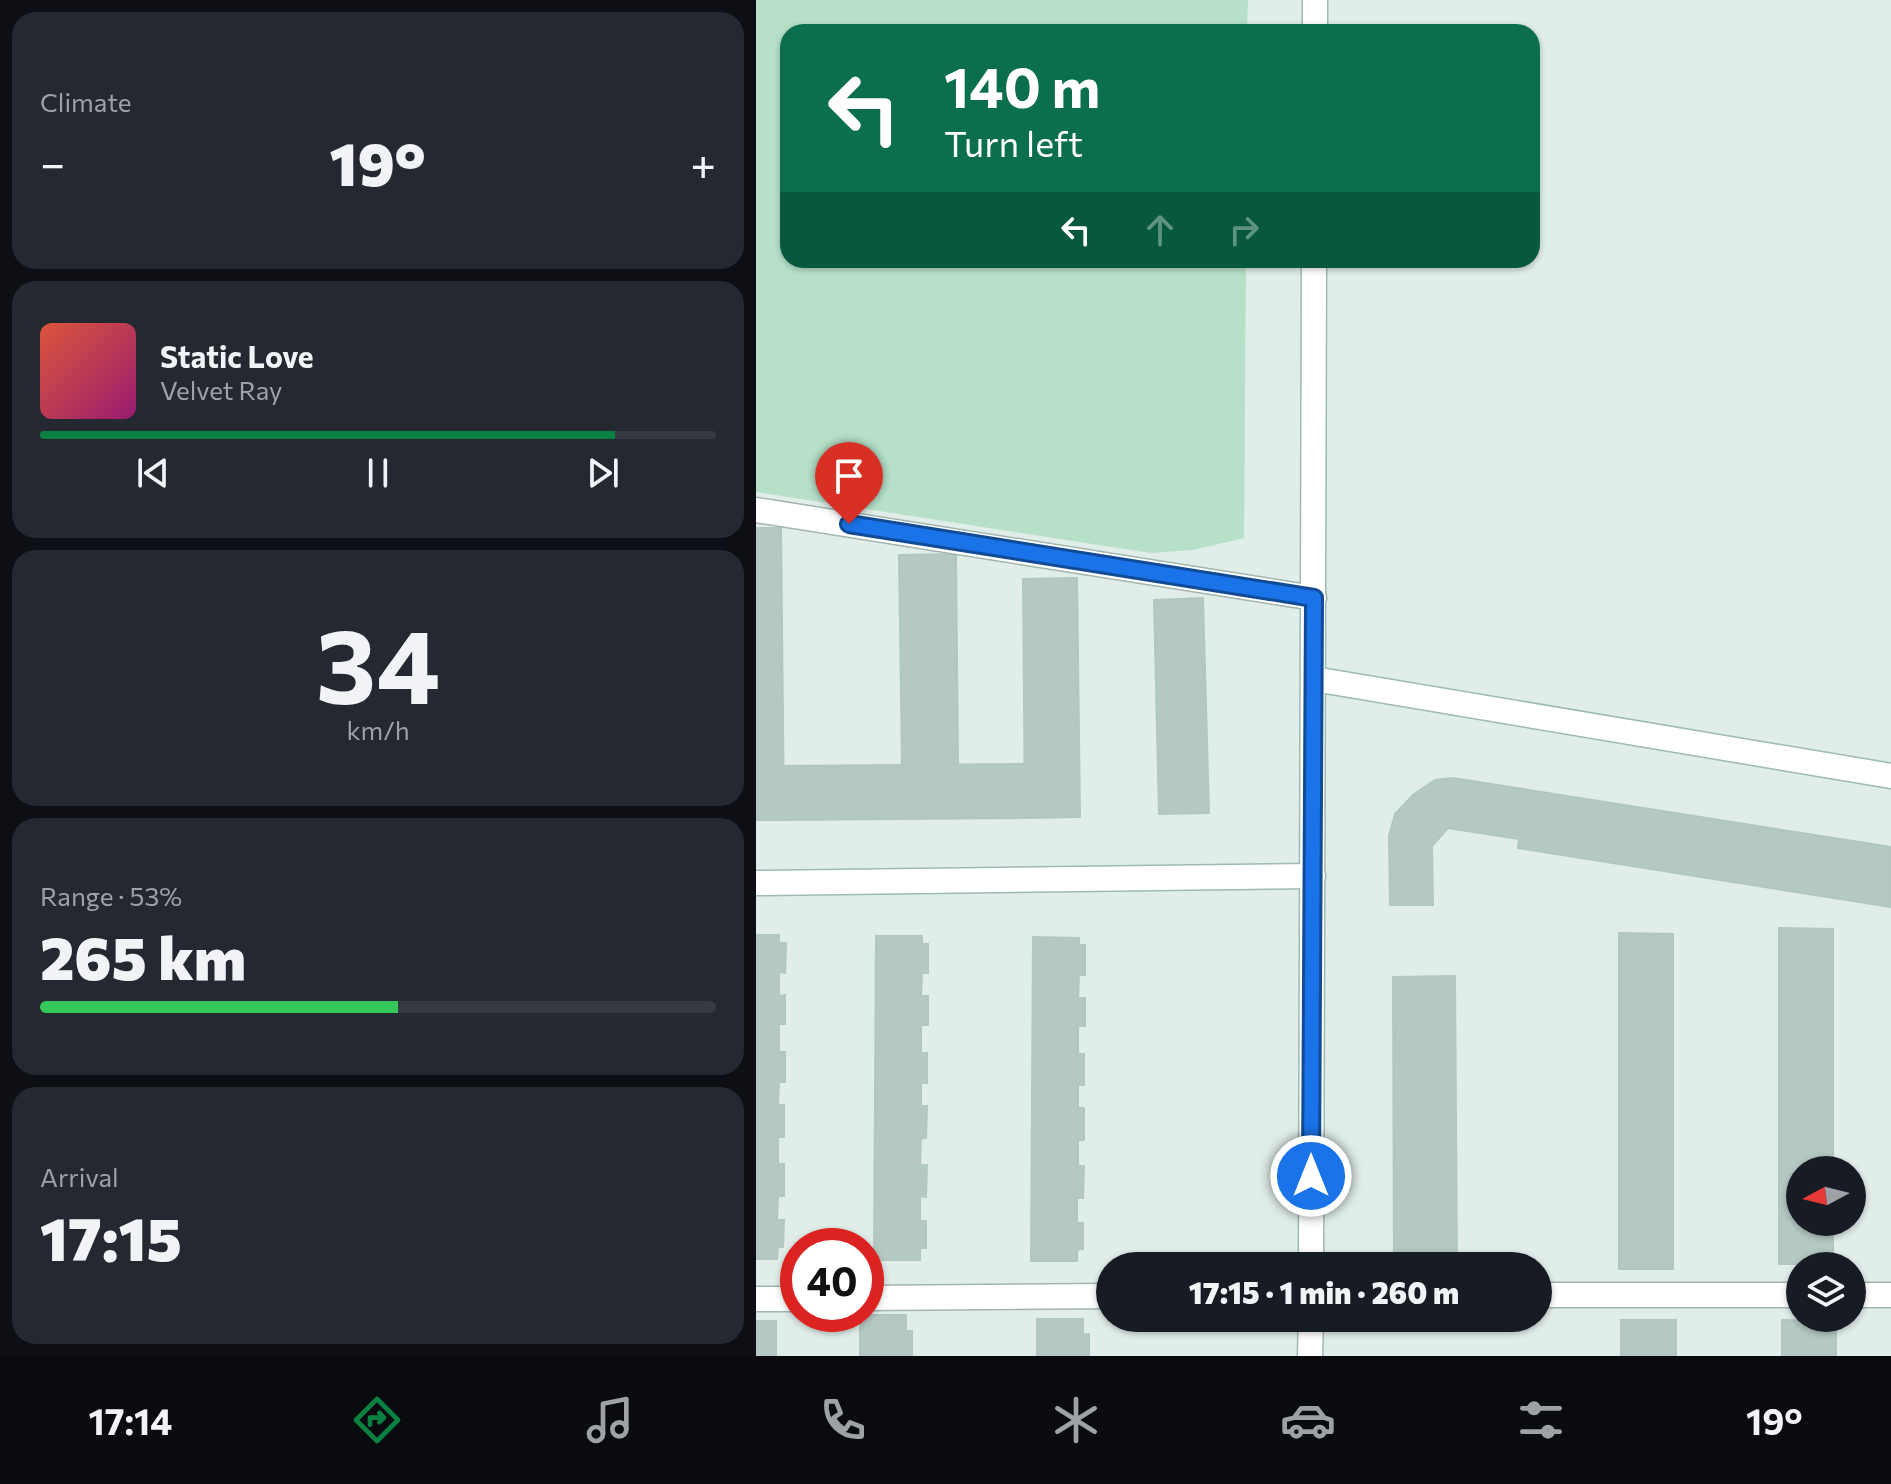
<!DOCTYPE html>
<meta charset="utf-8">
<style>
:root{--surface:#171b24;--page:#242831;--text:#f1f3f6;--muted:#9ea1a6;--line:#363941;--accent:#0b8043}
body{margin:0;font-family:Commissioner,sans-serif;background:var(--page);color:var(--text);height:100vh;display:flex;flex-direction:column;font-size:30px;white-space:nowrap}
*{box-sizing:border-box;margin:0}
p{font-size:26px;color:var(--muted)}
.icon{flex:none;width:44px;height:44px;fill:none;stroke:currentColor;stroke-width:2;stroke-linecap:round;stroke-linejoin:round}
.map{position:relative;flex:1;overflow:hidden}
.side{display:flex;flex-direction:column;gap:12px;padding:12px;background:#0d0f14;width:756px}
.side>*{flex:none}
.banner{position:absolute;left:24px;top:24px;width:760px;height:244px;border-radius:24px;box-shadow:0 2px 6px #0004;background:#0b6e4f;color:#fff;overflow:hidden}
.needle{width:52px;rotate:263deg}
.buttons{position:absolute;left:1030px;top:1156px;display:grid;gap:16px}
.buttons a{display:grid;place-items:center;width:80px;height:80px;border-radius:50%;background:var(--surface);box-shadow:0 2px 6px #0004;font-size:40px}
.speed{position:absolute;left:24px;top:1228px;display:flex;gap:16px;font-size:40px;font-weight:700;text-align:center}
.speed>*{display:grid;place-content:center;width:104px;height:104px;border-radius:50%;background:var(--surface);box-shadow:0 2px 6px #0004;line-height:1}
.speed .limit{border:12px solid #d22;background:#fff;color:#111}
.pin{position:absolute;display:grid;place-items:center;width:68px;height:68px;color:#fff;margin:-82px -34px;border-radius:50% 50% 50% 0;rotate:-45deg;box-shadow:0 0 8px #0007}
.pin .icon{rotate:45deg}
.me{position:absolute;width:88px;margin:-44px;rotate:0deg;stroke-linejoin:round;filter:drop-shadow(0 0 6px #0008)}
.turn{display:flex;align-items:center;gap:28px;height:168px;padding:0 32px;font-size:36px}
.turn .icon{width:104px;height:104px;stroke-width:2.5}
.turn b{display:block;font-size:56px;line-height:68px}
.lanes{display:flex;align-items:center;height:76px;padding:0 32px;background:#0003;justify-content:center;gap:40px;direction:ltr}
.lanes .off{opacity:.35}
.big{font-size:60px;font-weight:800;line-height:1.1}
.side .widget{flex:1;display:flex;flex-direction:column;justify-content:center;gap:12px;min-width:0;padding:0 28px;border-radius:24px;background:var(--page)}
.side .dial{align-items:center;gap:0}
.dial b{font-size:104px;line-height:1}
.song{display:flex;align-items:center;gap:24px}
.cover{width:96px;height:96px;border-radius:12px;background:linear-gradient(135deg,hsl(10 70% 55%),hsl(320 70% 35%))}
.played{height:8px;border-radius:4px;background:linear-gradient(90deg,var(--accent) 85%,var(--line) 85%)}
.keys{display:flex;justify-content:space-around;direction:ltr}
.heat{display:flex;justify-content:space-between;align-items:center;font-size:44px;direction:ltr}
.charge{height:12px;border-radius:6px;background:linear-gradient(90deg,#34c759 53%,var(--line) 0)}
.trip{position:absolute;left:340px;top:1252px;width:456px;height:80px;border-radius:40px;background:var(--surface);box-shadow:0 2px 6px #0004;font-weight:800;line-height:80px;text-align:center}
.dock{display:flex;height:128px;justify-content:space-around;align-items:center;background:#090b0e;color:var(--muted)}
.dock .icon{width:56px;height:56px}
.dock .active{color:var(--accent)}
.dock b{font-size:36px;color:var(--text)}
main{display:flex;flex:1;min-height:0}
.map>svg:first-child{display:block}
.green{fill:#b6e1c8}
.building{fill:#b5c8c2;stroke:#b2c7c1;stroke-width:2}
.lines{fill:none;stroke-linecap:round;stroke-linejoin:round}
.street-casing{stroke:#a2b5b1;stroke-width:27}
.secondary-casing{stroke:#9dbab4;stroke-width:27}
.street{stroke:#fff;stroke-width:24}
.secondary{stroke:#fff;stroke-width:24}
.route-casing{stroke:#114b97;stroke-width:20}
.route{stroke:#1a73e8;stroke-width:14}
</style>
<main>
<section class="side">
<div class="widget"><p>Climate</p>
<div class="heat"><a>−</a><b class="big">19°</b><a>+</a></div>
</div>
<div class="widget">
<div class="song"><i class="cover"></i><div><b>Static Love</b><p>Velvet Ray</p></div></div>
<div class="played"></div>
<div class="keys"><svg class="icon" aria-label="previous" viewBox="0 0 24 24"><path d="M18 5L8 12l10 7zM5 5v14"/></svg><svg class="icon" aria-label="pause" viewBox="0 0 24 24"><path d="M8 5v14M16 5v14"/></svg><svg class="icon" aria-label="next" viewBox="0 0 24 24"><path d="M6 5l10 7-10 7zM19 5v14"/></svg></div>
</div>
<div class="widget dial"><b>34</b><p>km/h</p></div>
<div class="widget"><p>Range · 53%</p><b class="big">265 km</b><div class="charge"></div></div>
<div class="widget"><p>Arrival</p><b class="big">17:15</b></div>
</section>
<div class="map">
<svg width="1135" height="1356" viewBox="0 0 1135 1356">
<rect width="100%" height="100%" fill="#e0ede9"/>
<path class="green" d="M 0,0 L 492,0 L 491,32 L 32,32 L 32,260 L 490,260 L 488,538 L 437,550 L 395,553 L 0,492 Z"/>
<g class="building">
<path d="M 0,528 L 25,528 L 28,820 L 0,820 Z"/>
<path d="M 200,554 L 202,765 L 146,765 L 143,555 Z"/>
<path d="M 321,578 L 324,817 L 269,818 L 267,579 Z"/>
<path d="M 447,598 L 453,813 L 403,814 L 398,600 Z"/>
<path d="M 269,764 L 269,818 L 28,820 L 27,766 Z"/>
<path d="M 697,778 L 1135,847 L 1135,907 L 762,848 L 763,839 L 692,828 L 676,846 L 677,905 L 634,905 L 633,836 L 639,814 L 657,795 L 679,780 Z"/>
<path d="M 1023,928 L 1077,929 L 1077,1170 L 1044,1170 L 1044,1222 L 1077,1222 L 1077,1264 L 1023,1264 Z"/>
<path d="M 863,933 L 917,934 L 917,1269 L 863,1269 Z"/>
<path d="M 0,935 L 23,935 L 23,943 L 30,943 L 29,973 L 23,972 L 23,996 L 29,995 L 29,1024 L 23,1024 L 23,1052 L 29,1052 L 29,1082 L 23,1082 L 22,1105 L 28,1105 L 28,1137 L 22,1137 L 22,1164 L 28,1164 L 28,1196 L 22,1196 L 21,1220 L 28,1220 L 27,1247 L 22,1247 L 21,1259 L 0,1259 Z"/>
<path d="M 120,936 L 166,936 L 166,944 L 172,944 L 172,973 L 166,973 L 165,996 L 172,996 L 172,1025 L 165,1025 L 165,1053 L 171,1053 L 171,1083 L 165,1083 L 165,1106 L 171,1106 L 170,1138 L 165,1138 L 164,1165 L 171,1165 L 170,1197 L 164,1196 L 164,1221 L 170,1221 L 170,1248 L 164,1248 L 164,1260 L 118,1260 Z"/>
<path d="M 277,937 L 323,938 L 323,945 L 329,945 L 329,975 L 323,975 L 322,998 L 329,998 L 329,1026 L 322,1026 L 322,1054 L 328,1054 L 328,1085 L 322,1085 L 322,1108 L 328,1108 L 328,1140 L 322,1140 L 322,1166 L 328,1166 L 327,1198 L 321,1198 L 321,1223 L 327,1223 L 327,1249 L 321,1250 L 321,1261 L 275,1261 Z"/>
<path d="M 699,976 L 701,1266 L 638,1266 L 637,977 Z"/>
<path d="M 104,1315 L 150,1315 L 150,1331 L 156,1331 L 156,1356 L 104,1356 Z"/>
<path d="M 281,1319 L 327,1319 L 327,1335 L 333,1334 L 333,1356 L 281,1356 Z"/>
<rect x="865" y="1320" width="55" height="36"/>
<path d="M 1026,1320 L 1080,1321 L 1080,1356 L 1026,1356 Z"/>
<rect x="0" y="1321" width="20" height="35"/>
</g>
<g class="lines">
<g class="street-casing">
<g id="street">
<path d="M 0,510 L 558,598"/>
<path d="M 782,1295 L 1044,1295"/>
<path d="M 1096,1295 L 1135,1295"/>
<path d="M 110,1298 L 354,1296"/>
<path d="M 0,1299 L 42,1299"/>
</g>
</g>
<g class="secondary-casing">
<g id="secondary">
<path d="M 559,32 L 559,0"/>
<path d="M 558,679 L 1135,776"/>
<path d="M 0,883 L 557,876"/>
<path d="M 555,1266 L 558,260"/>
<path d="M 554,1356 L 555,1318"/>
</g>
</g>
<use href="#street" class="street"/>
<use href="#secondary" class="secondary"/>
</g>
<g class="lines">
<g class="route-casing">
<path id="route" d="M 93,524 L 558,598 L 555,1176"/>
</g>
<use href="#route" class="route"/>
</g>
</svg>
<div class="buttons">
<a><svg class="needle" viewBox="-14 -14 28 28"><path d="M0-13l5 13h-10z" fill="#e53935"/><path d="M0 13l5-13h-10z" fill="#9ea1a6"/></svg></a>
<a><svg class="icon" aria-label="layers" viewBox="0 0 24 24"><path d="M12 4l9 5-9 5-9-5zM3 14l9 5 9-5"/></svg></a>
</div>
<div class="speed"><div class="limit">40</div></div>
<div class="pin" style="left:93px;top:524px;background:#d93025"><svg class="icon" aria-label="arrive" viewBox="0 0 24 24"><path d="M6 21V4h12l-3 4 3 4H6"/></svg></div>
<svg class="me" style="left:555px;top:1176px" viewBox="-20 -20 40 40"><circle r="17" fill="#1a73e8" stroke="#fff" stroke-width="3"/><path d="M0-11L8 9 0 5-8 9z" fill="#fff"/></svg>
<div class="trip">17:15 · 1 min · 260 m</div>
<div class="banner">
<div class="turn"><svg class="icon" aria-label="left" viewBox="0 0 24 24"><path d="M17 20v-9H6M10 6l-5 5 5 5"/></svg><div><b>140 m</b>Turn left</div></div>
<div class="lanes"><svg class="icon" aria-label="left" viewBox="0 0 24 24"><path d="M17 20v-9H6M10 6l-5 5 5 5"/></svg><svg class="icon off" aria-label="ahead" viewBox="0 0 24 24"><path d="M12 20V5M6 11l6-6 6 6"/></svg><svg class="icon off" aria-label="right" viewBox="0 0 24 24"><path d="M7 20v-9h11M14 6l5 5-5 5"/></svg></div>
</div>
</div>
</main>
<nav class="dock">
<b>17:14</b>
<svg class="icon active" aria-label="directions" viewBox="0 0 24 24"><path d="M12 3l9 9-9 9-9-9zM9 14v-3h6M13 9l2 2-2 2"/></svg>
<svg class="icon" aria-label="music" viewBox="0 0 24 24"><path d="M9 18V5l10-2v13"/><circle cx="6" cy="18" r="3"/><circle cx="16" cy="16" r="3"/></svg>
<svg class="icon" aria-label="phone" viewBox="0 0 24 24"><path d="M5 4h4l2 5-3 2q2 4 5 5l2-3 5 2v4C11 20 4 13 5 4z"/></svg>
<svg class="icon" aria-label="climate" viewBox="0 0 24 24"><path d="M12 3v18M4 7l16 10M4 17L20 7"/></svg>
<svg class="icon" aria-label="car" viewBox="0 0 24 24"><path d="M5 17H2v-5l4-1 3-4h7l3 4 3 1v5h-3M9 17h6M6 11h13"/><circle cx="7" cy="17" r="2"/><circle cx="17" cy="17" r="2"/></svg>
<svg class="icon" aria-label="filters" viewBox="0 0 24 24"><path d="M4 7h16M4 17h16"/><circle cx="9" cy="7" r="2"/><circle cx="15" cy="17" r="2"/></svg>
<b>19°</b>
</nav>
